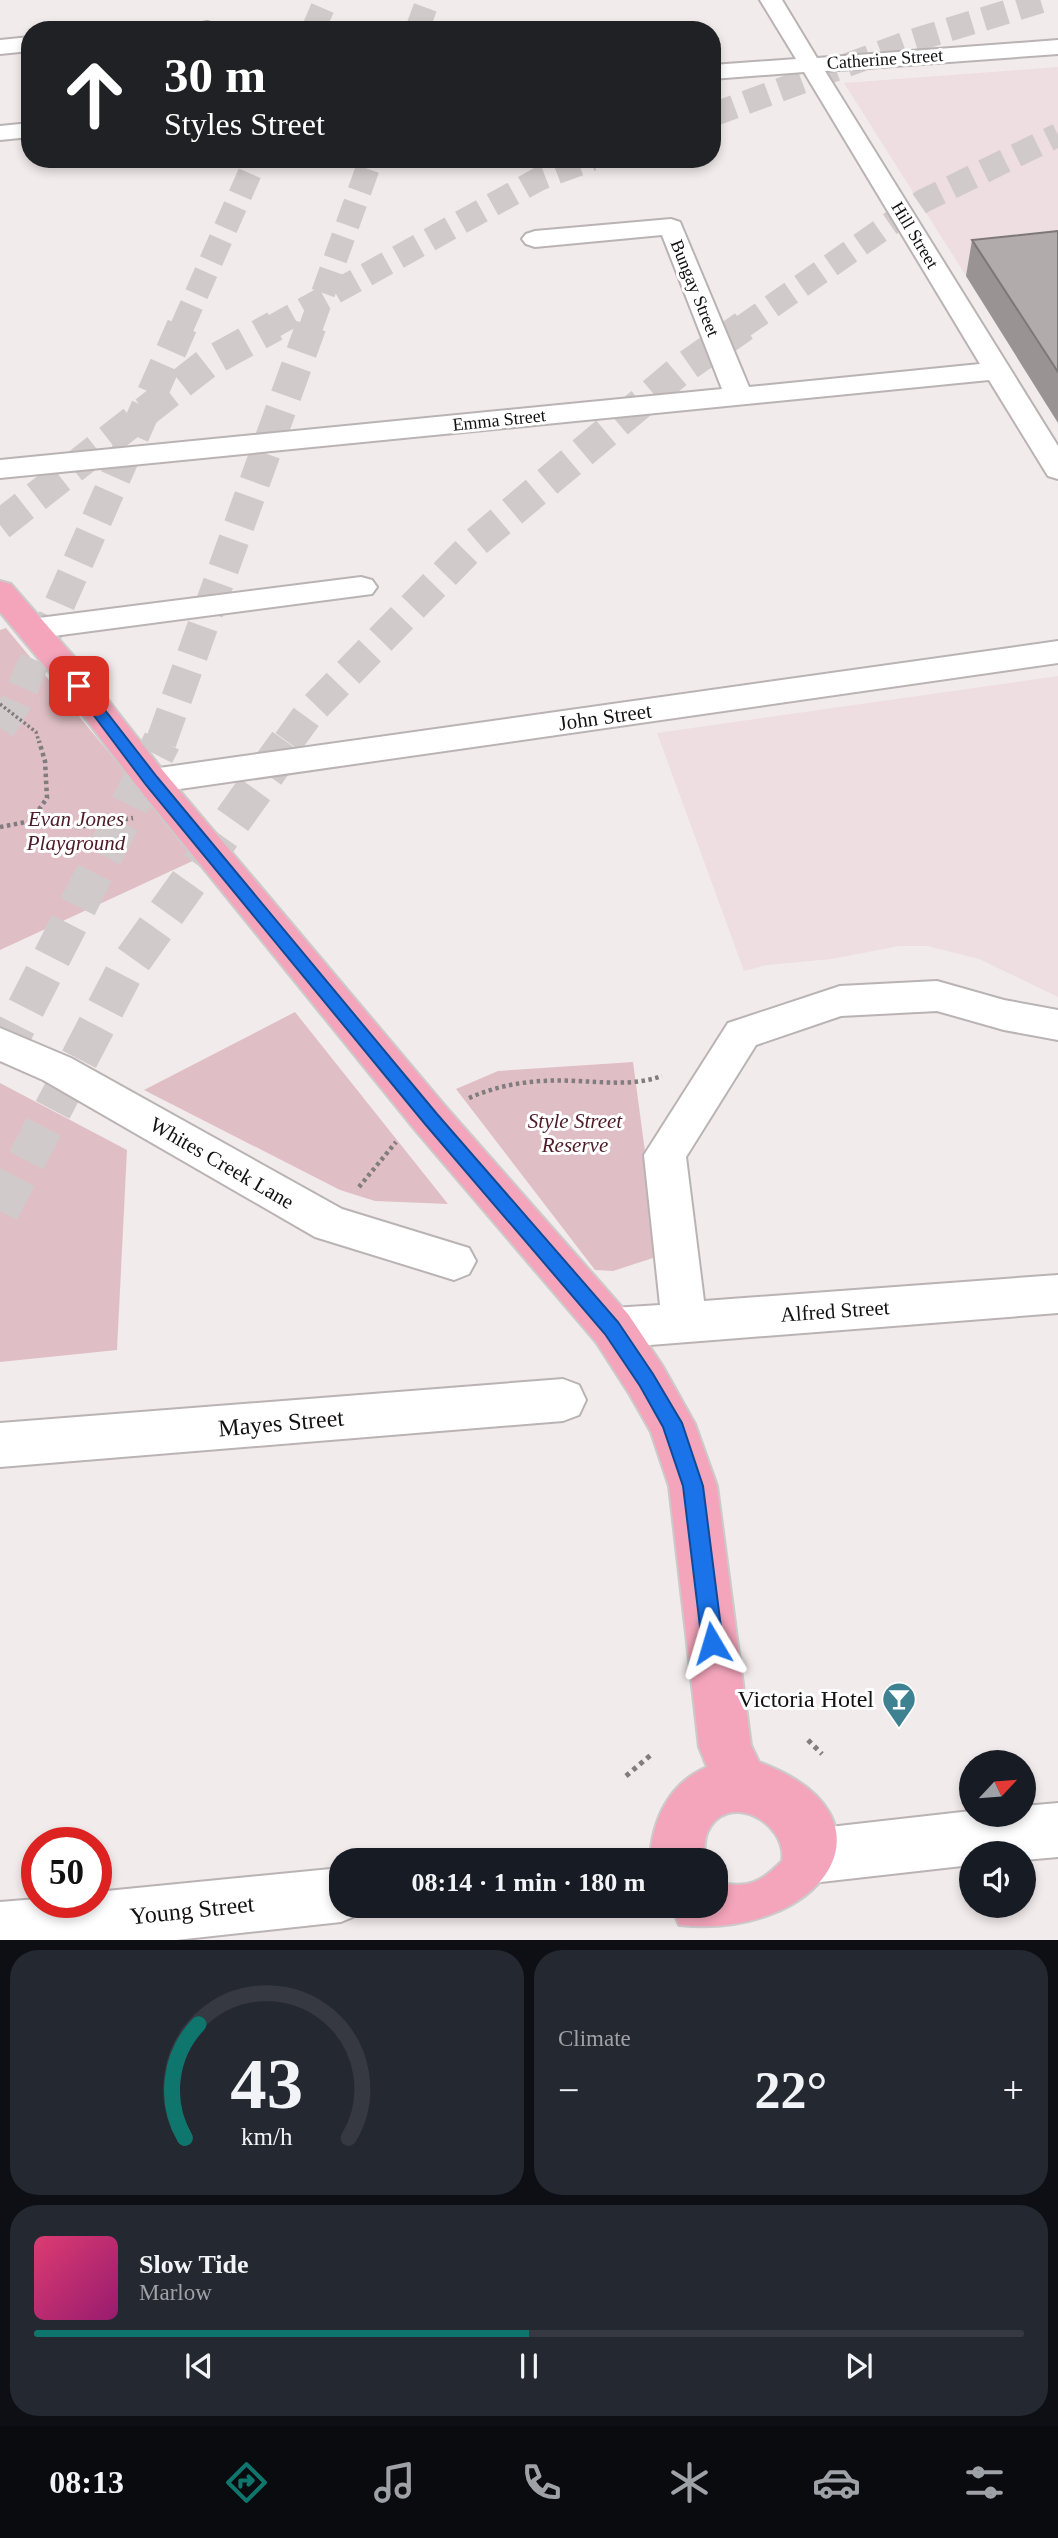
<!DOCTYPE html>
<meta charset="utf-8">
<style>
:root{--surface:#171b24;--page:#242831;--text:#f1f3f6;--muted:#9ea1a6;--line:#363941;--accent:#0f766e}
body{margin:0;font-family:"Times New Roman",serif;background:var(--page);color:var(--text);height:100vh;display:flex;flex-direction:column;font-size:26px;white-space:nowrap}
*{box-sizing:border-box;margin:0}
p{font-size:23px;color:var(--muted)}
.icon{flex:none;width:38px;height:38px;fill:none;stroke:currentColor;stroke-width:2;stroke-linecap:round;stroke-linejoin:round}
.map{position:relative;height:1940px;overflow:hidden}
.sheet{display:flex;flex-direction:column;gap:10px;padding:10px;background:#0d0f14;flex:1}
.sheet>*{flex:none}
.guide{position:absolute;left:21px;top:21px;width:700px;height:147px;border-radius:28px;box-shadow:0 4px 10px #0003;background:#202124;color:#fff;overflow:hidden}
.needle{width:46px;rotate:64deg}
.tools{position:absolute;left:959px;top:1750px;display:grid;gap:14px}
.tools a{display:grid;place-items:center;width:77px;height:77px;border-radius:50%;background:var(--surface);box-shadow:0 4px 10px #0003;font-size:35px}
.speed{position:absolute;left:21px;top:1827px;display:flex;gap:14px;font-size:35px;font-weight:700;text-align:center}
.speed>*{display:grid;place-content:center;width:91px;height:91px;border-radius:50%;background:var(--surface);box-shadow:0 4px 10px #0003;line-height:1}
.speed .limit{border:10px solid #d22;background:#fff;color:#111}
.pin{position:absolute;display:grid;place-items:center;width:60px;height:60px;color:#fff;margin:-30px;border-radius:14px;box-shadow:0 4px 10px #0006}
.me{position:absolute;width:77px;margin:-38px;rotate:353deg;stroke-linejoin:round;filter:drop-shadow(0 0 5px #0008)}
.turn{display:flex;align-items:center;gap:24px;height:147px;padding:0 28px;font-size:32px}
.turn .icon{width:91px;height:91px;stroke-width:2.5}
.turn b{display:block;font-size:49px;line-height:60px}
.big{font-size:52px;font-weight:700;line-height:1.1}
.sheet .widget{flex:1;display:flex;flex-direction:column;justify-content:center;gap:10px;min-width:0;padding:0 24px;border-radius:28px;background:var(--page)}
.sheet .dial{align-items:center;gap:0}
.dial svg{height:182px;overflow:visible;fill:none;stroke:var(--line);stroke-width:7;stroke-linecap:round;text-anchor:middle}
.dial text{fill:var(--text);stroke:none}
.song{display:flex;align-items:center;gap:21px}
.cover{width:84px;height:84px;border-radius:10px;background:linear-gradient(135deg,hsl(340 70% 55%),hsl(320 70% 35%))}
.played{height:7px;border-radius:4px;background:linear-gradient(90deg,var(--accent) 50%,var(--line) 50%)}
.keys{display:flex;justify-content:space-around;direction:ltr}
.heat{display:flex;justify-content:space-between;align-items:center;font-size:38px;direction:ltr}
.sheet .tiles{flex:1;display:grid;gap:10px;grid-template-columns:1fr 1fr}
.widget:last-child{grid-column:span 2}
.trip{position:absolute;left:329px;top:1848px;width:399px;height:70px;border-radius:28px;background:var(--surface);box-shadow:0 4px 10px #0003;font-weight:700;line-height:70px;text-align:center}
.tabs{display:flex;height:112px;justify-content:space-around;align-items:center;background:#090b0e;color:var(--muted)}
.tabs .icon{width:49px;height:49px}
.tabs .active{color:var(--accent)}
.tabs b{font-size:32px;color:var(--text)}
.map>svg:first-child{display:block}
.built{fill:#eedee1}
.green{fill:#dfbfc5}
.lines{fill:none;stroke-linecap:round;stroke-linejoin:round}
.highway-tunnel-far2{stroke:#d1cacb;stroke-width:24;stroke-dasharray:24 12;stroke-linecap:butt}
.highway-tunnel-far1{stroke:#d1cacb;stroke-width:31;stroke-dasharray:31 15;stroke-linecap:butt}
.highway-tunnel{stroke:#d1cacb;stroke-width:38;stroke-dasharray:38 19;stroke-linecap:butt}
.minor-casing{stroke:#bab3b4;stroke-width:4}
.major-casing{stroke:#cbcbcb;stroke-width:4}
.path-far2{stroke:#817c7d;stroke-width:3.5;stroke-dasharray:2.5 2.5;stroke-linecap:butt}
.path-far1{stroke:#817c7d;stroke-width:4.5;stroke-dasharray:3.5 3.5;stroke-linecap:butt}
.path{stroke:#817c7d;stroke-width:5;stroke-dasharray:4.5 4.5;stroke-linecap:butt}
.minor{fill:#fff;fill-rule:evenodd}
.major{fill:#f4a5bb;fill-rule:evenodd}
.wall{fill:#999394}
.building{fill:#b2abac;stroke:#7d7878;stroke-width:2}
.route{fill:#1a73e8;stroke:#114b97;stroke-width:2}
.labels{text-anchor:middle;stroke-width:6;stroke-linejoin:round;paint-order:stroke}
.far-street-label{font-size:18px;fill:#131111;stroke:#fff}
.street-label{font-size:21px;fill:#131111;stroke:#fff}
.park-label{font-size:21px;font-style:italic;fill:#4c1a29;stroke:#fff}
.near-street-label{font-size:24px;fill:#131111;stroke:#fff}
.near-poi-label{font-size:24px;fill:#131111;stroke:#fff;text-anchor:end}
</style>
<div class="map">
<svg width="1058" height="1940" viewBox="0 0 1058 1940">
<rect width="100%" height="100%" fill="#f2ebec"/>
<g class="built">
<path d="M 1058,67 L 1058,266 L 966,276 L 844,83 Z"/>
<path d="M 1058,676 L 1058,997 L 979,959 L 927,946 L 899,946 L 832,959 L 767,965 L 744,971 L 657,733 Z"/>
</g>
<g class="green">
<path d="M 6,628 L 197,859 L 0,950 L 0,630 Z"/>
<path d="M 295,1012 L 448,1204 L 375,1201 L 340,1190 L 144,1090 Z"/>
<path d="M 633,1062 L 659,1256 L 613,1271 L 595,1270 L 456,1089 L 498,1071 Z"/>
<path d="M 0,1083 L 127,1150 L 117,1350 L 0,1362 Z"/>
</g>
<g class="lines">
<g class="highway-tunnel-far2">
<path d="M 313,30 L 326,0"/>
<path d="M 417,30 L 428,0"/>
<path d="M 712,115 L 912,41 L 1045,0"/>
<path d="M 182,327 L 256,159"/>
<path d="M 272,327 L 539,179 L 592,159"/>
<path d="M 311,327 L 371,159"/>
<path d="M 742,327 L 923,201 L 1058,135"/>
</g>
<g class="highway-tunnel-far1">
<path d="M 0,525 L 206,364 L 275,326"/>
<path d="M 0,728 L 16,703 L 182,326"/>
<path d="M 161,742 L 311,326"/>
<path d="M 288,742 L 309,713 L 476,542 L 678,372 L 744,326"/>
</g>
<g class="highway-tunnel">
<path d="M 0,1059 L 162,741"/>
<path d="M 0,1211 L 125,971 L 289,741"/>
</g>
<g class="minor-casing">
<g id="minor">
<path d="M 760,0 L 782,0 L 817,58 L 1058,40 L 1058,54 L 825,71 L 1058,446 L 1058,479 L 1048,476 L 989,380 L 0,478 L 0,460 L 722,389 L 662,235 L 535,247 L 526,244 L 522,239 L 526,234 L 535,231 L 671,219 L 680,222 L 749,387 L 980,364 L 804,72 L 712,79 L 712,65 L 796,59 Z"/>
<path d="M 207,22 L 215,24 L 218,29 L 190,30 L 193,25 Z"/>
<path d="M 30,37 L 30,51 L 0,54 L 0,40 Z"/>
<path d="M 30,123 L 30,137 L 0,140 L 0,126 Z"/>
<path d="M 361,577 L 372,580 L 377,587 L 372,594 L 31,639 L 20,636 L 15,629 L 20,622 L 31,619 Z"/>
<path d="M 1058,641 L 1058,663 L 152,793 L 140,790 L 134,781 L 140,772 L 152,769 Z"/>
<path d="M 937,981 L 1004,1000 L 1058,1010 L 1058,1040 L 1004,1030 L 937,1011 L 841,1016 L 756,1045 L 686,1157 L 704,1301 L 1058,1275 L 1058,1313 L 612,1348 L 596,1342 L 590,1328 L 596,1314 L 612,1308 L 660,1305 L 644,1155 L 728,1023 L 840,986 Z"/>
<path d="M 0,1028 L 71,1058 L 342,1209 L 469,1248 L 476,1261 L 469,1274 L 454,1280 L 315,1237 L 43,1080 L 0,1061 Z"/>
<path d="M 563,1379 L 579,1385 L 586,1400 L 579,1415 L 563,1421 L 0,1467 L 0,1423 Z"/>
<path d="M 1058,1803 L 1058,1857 L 1024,1860 L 1024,1853 L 971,1853 L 971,1865 L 812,1883 L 793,1875 L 785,1856 L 793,1837 L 812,1829 L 971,1811 L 971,1815 L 1024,1815 L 1024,1806 Z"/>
<path d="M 341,1868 L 341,1906 L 364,1906 L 360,1914 L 341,1922 L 176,1940 L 0,1940 L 0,1902 L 37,1899 L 37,1902 L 96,1902 L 96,1892 Z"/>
</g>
</g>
<g class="major-casing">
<path id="major" d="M 0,581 L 11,584 L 76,659 L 164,772 L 446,1107 L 628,1314 L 662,1365 L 695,1424 L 717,1486 L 751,1745 L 759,1762 C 909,1818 820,1940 679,1925 L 671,1906 L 716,1906 L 716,1882 C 747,1889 761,1883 782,1861 C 788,1822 726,1789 707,1833 C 704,1841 704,1852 704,1860 L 650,1860 C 652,1820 669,1783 707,1767 L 699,1747 L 669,1486 L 651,1432 L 630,1395 L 596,1342 L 416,1131 L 140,790 L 52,675 L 0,612 Z"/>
</g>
<path class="path-far2" d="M 0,704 L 36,732 L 39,742"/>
<g class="path-far1">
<path d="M 31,821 L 47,798 L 45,761 L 39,741"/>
<path d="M 0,827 L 31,821 L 78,827 L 133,818"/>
<path d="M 469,1098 C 503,1083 538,1079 576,1081 C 606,1082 633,1086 662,1076"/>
<path d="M 359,1187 L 396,1142"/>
</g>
<g class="path">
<path d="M 808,1740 L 822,1754"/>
<path d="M 626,1776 L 652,1754"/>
</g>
<use href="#minor" class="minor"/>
<use href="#major" class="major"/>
</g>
<path class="wall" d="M 1058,231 L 1058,423 L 966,276 L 972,240 Z"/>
<path class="building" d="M 1058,231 L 1058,372 L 972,240 Z"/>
<path class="route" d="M 79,681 L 83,682 L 157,777 L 437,1114 L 618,1322 L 653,1374 L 682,1423 L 703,1486 L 723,1643 L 720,1650 L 712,1653 L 705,1650 L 702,1643 L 683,1486 L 663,1427 L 640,1386 L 605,1334 L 425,1124 L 146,785 L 74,689 L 74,682 Z"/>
<defs>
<g id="bar-pin" transform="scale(1.75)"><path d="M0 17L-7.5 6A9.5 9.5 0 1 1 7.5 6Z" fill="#3e8291" stroke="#fff"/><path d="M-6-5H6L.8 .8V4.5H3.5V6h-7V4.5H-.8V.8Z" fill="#fff"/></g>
</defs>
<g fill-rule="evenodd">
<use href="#bar-pin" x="899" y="1699"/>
</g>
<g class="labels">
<g class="far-street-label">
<text transform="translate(885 59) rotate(-4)" y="6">Catherine Street</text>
<text transform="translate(915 235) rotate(59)" y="6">Hill Street</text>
<text transform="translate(695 288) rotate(68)" y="6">Bungay Street</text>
<text transform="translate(499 420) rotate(-6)" y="6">Emma Street</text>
</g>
<g class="street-label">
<text transform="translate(605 717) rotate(-8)" y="7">John Street</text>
<text transform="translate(222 1163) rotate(30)" y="7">Whites Creek Lane</text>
<text transform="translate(835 1311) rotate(-4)" y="7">Alfred Street</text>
</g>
<g class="park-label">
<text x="76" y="826">Evan Jones<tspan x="76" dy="24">Playground</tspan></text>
<text x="575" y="1128">Style Street<tspan x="575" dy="24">Reserve</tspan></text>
</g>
<g class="near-street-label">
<text transform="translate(281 1423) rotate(-5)" y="8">Mayes Street</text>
<text transform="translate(192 1910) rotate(-6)" y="8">Young Street</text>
</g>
<g class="near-poi-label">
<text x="874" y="1707">Victoria Hotel</text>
</g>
</g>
</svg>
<div class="tools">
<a><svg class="needle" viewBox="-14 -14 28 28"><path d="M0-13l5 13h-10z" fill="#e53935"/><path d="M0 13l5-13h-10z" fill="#9ea1a6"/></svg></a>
<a><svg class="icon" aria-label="sound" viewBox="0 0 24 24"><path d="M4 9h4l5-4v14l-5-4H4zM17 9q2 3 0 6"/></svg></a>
</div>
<div class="speed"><div class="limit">50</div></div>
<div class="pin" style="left:79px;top:686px;background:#d93025"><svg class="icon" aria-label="arrive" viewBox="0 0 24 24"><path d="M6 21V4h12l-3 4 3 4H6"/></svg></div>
<svg class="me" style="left:712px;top:1643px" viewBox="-20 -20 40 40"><path d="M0-17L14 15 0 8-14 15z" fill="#1a73e8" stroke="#fff" stroke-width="4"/></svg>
<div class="trip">08:14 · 1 min · 180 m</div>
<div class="guide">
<div class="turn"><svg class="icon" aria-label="ahead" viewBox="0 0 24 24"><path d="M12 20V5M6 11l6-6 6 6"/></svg><div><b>30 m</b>Styles Street</div></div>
</div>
</div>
<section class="sheet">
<div class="tiles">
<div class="widget dial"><svg viewBox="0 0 100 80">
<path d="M14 69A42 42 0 1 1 86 69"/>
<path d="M14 69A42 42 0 0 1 20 19" stroke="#0f766e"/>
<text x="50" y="56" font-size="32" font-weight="700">43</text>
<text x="50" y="72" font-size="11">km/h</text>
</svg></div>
<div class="widget"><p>Climate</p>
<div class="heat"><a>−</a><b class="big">22°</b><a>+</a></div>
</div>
<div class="widget">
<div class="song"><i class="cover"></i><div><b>Slow Tide</b><p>Marlow</p></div></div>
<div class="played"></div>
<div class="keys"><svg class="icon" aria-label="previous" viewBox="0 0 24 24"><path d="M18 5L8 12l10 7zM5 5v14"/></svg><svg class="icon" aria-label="pause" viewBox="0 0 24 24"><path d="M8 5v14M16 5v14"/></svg><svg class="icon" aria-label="next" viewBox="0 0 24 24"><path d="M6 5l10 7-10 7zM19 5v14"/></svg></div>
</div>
</div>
</section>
<nav class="tabs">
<b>08:13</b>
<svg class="icon active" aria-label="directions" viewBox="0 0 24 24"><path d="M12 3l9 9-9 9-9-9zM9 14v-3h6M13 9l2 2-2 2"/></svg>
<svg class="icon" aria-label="music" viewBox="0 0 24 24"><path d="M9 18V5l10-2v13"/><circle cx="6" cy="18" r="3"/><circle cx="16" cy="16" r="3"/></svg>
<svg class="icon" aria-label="phone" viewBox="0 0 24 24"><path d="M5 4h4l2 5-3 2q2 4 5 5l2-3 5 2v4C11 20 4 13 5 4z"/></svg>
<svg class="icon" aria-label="climate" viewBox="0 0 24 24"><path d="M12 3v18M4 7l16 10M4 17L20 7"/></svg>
<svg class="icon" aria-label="car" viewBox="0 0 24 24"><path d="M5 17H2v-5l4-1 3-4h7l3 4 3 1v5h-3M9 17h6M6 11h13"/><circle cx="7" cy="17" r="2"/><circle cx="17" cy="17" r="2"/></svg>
<svg class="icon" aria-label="filters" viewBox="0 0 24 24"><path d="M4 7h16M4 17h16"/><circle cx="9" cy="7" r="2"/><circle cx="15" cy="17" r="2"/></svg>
</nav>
